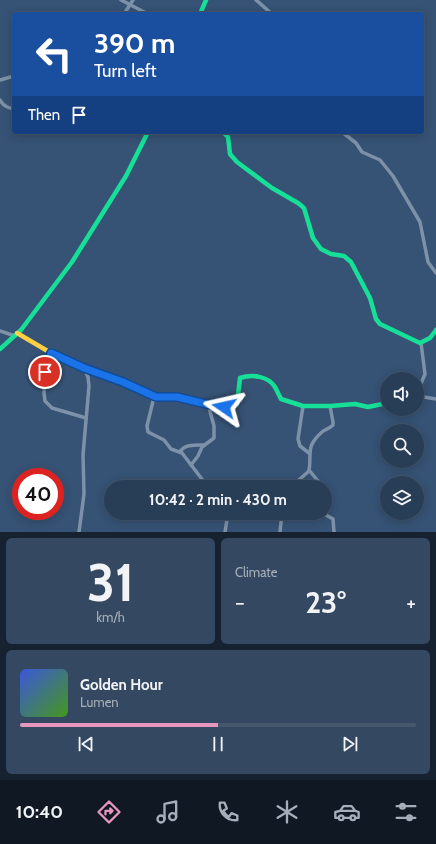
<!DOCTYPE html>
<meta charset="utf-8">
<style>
:root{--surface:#283e57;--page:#344961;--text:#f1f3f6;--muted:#a5aeba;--line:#44576d;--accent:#e797bd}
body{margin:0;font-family:Cabin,sans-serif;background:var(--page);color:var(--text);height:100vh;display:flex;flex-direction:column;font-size:15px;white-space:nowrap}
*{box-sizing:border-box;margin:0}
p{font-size:13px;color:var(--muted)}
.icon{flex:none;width:22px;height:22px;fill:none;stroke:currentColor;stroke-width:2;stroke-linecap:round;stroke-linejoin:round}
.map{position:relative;height:532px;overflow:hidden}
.drawer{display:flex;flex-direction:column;gap:6px;padding:6px;background:#162230;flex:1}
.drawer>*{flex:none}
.hud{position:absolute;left:12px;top:12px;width:412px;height:122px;border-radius:4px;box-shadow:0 2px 10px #0003,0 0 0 1px var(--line);background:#1a4fa0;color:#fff;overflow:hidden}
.fabs{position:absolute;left:380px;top:372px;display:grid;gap:8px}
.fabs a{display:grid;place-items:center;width:44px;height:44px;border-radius:50%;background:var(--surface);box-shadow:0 2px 10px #0003,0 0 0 1px var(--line);font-size:20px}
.speed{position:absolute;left:12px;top:468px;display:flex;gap:8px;font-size:20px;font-weight:700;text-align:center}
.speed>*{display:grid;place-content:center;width:52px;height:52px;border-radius:50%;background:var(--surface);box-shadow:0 2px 10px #0003,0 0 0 1px var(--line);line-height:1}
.speed .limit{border:6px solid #d22;background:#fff;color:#111}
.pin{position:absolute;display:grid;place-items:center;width:34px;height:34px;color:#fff;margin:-17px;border:2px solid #fff;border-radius:50%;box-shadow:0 1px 4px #0007}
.me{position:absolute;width:44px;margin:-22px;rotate:281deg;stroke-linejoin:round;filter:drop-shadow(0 0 3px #0008)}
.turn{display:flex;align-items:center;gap:14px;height:84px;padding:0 16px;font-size:18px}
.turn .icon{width:52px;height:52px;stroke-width:2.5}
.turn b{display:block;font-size:28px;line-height:34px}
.then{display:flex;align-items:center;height:38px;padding:0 16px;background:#0003;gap:8px;font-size:15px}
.big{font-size:30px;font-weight:800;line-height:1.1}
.drawer .tile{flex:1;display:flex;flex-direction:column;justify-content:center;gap:6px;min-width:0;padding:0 14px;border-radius:6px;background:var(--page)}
.drawer .dial{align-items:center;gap:0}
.dial b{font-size:52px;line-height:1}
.song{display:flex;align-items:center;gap:12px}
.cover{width:48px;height:48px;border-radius:6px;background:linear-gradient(135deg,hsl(230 70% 55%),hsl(100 70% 35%))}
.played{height:4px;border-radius:2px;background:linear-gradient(90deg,var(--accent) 50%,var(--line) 50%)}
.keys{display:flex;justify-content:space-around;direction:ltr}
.heat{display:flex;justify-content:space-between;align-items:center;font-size:22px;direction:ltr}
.drawer .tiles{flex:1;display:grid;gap:6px;grid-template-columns:1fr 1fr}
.tile:last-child{grid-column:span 2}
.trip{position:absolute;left:104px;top:480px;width:228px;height:40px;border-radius:20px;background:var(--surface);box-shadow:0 2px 10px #0003,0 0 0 1px var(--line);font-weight:800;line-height:40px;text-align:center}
.dock{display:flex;height:64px;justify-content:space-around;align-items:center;background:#101923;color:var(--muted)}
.dock .icon{width:28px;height:28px}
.dock .active{color:var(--accent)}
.dock b{font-size:18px;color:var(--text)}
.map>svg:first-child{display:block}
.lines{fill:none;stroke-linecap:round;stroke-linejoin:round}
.street{stroke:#7d92a8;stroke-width:3.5}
.fast{stroke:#16e098;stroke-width:4.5}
.slow{stroke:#ffcf43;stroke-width:4.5}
.route-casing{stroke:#114b97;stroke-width:10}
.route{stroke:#1a73e8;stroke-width:7}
</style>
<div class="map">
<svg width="436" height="532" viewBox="0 0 436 532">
<rect width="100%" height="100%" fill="#365274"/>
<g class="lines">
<g class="street">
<path d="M 121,0 L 148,14"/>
<path d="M 256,0 L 272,14"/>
<path d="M 124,14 L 133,0"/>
<path d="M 0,80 L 14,76"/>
<path d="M 0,100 C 3,106 8,108 14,109"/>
<path d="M 342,132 L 356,143 L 362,152 L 380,160 L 393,176 L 420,222 L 428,262 L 436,273"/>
<path d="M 0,331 L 15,336"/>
<path d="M 51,353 L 45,372 L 44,393 L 45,401 L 52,408 L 86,418"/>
<path d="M 417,393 L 425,374 L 421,343"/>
<path d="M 154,397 L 147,426 L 148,432 L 164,440 L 171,449 L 182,453 L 208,487"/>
<path d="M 417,397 L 424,397 L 436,399"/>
<path d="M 303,406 L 298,439 L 300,446 L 309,453"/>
<path d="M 180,452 C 184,444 196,445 204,445"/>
<path d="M 191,465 L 198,456 L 202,447 L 214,438 L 214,426 L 208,404"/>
<path d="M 309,470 L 318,481 L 321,487"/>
<path d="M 291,487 L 309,471 C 312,453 305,447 322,432 C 325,429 329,429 333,425 L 333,422 L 330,406"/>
<path d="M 325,500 L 326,515 L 333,519 L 334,532"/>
<path d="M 79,532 L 84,494 L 83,455 L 89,386 L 88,377 L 84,368"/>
<path d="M 225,532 L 228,513"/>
<path d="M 280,532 L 282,513"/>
</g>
<g class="fast">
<path d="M 200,14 L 206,0"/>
<path d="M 223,132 L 228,137 L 230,154 L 237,162 L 272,188 L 298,203 L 304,208 L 313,238 L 321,249 L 331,254 L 344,256 L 351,262 L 370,298 L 376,319 L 380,324 L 420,343 L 430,338 L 436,330"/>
<path d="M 0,349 L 21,330 L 72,262 L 126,176 L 148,132"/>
<path d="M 200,402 L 222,407 L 237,404 L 240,378 C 252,374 268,376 275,387 C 277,391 279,395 281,399 L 303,406 L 330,406 L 355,404 L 368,407 L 387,403"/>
</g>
<path class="slow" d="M 17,333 L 51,353 L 84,368 L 123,382 L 156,397 L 177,397 L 200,402"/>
</g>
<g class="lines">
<g class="route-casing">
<path id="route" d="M 45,372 L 51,353 L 84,368 L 123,382 L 156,397 L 177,397 L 219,407 L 224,407"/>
</g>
<use href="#route" class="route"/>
</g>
</svg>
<div class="fabs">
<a><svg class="icon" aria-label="sound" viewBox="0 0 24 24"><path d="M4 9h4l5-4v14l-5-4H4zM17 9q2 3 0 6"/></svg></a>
<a><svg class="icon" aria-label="search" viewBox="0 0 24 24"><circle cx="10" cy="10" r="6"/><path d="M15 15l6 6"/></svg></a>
<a><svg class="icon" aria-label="layers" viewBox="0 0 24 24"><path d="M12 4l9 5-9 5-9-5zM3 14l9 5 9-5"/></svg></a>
</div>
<div class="speed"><div class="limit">40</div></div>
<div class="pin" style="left:45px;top:372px;background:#d93025"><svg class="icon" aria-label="arrive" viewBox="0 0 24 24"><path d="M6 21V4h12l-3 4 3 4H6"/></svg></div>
<svg class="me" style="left:224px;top:407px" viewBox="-20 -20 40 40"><path d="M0-17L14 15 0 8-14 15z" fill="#1a73e8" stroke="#fff" stroke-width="4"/></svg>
<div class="trip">10:42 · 2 min · 430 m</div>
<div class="hud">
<div class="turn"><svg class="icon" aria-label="left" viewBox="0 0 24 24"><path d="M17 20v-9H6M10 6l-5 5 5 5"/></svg><div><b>390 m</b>Turn left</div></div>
<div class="then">Then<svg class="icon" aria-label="arrive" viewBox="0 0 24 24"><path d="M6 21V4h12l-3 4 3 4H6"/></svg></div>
</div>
</div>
<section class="drawer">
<div class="tiles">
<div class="tile dial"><b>31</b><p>km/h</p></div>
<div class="tile"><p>Climate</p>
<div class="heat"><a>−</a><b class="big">23°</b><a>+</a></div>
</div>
<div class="tile">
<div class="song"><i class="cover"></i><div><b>Golden Hour</b><p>Lumen</p></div></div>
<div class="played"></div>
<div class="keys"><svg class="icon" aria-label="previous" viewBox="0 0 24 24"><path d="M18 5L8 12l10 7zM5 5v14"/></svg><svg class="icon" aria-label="pause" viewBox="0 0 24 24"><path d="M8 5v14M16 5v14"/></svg><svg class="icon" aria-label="next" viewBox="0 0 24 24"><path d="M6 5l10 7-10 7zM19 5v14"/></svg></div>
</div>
</div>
</section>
<nav class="dock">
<b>10:40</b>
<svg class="icon active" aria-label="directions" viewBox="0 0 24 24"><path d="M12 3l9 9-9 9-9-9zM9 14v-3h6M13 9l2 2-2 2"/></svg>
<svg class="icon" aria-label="music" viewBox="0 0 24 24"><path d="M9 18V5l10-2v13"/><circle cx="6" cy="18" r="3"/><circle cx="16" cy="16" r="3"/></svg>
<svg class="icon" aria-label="phone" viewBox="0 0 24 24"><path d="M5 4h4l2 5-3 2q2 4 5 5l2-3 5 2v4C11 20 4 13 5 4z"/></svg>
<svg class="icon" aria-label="climate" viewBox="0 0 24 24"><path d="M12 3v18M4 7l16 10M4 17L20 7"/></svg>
<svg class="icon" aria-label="car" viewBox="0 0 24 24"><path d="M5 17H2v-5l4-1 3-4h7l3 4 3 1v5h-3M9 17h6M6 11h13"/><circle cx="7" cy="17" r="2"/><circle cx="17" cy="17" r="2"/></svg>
<svg class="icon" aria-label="filters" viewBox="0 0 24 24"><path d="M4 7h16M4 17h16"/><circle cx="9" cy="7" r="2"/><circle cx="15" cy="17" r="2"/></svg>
</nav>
